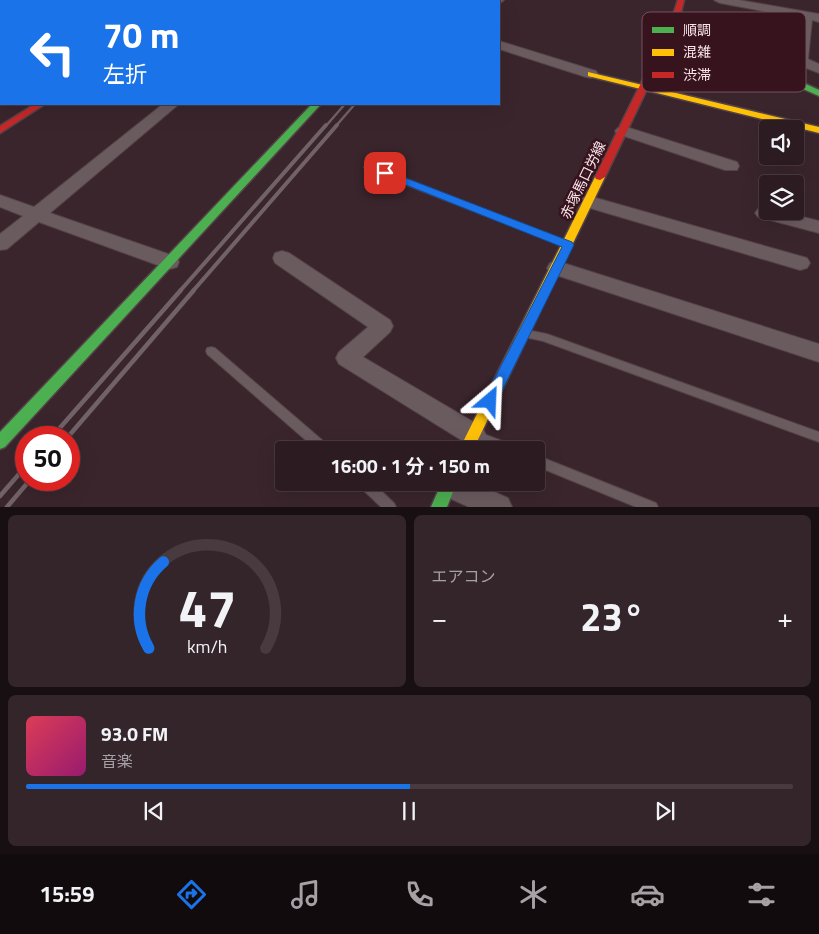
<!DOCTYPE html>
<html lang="ja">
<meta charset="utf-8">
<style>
:root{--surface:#2c1c21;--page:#34252a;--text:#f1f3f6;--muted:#a6a1a5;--line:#483a3f;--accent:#1a73e8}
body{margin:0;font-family:"Titillium Web","Noto Sans JP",sans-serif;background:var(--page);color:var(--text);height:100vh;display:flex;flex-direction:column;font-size:19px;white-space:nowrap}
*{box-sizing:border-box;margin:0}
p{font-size:16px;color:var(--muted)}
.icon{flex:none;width:28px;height:28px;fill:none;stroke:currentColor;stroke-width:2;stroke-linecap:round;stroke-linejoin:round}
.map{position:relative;height:507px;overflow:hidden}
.panel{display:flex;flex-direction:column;gap:8px;padding:8px;background:#180f12;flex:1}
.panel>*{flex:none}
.guide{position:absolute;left:0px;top:0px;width:500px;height:105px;box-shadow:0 5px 20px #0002,0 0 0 1px var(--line);background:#1a73e8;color:#fff;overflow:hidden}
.controls{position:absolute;left:759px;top:120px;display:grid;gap:10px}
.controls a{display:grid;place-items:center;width:45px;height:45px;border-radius:5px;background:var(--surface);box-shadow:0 5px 20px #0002,0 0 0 1px var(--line);font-size:25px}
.speed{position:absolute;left:15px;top:426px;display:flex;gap:10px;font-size:25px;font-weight:700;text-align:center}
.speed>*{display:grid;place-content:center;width:65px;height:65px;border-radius:50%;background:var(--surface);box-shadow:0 5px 20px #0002,0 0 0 1px var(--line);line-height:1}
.speed .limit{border:8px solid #d22;background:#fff;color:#111}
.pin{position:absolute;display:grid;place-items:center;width:42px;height:42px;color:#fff;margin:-21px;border-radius:10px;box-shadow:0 2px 8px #0006}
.me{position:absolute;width:55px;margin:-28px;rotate:26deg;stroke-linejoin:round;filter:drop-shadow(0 0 4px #0008)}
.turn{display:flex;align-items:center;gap:18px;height:105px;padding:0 20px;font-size:22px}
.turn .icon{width:65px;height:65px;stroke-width:2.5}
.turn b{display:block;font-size:35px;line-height:42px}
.big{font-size:38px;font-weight:700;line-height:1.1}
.panel .tile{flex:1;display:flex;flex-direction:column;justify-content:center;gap:8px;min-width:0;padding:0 18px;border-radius:8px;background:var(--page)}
.panel .dial{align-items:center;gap:0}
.dial svg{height:130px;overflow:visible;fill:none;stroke:var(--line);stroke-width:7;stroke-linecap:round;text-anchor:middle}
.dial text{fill:var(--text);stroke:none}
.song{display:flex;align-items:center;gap:15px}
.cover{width:60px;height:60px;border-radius:8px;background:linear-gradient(135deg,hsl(350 70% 55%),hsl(320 70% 35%))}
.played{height:5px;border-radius:2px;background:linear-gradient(90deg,var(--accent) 50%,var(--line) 50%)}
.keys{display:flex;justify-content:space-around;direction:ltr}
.heat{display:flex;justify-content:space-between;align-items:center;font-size:28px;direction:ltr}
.panel .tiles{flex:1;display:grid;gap:8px;grid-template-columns:1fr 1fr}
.tile:last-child{grid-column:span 2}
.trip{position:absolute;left:275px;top:441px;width:270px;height:50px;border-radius:5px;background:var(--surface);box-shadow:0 5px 20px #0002,0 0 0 1px var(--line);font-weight:700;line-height:50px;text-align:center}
.tabs{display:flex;height:80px;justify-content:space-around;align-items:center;background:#120b0d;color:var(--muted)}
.tabs .icon{width:35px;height:35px}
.tabs .current{color:var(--accent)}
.tabs b{font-size:22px;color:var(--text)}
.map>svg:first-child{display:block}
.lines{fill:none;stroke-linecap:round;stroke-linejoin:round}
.lane-casing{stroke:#544248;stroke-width:2}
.street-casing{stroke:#544248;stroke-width:2}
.fast-casing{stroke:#544248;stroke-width:3}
.slow-casing{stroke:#544248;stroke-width:3}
.jam-casing{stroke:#544248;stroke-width:3}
.lane{fill:#6a5b5f;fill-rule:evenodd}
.street{fill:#6a5b5f;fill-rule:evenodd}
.fast{fill:#4caf50;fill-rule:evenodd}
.slow{fill:#ffc107;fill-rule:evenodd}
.jam{fill:#c62828;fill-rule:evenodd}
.rail-far2{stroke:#716267;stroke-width:2.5}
.rail-far1{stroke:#716267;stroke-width:4}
.rail{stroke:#716267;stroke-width:4.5}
.route{fill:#1a73e8;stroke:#114b97}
.labels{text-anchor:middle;stroke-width:5;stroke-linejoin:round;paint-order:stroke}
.street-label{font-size:14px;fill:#fce7eb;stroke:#37131e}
.key{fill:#37131e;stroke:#72535c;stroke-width:1}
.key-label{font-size:14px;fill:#fce7eb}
</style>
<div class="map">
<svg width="819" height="507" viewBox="0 0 819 507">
<rect width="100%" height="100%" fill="#3a252c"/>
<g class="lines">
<g class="lane-casing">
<g id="lane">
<path d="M 365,165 L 371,165 L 569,242 L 570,244 L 569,246 L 563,246 L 365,169 L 364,167 Z"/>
<path d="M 527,330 L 547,334 L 819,432 L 819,442 L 543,341 L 524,337 L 522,334 L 524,331 Z"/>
<path d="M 211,347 L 215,348 L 329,446 L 331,450 L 317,450 L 207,354 L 206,351 L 207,348 Z"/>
<path d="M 476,431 L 515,446 L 517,450 L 498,450 L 472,440 L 470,436 L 472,432 Z"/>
<path d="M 536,455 L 656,503 L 658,507 L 636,507 L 536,466 Z"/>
<path d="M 357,482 L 372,482 L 394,503 L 396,507 L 381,507 L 359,486 Z"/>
</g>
</g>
<g class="street-casing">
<g id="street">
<path d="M 256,0 L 269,0 L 270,1 L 257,1 Z"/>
<path d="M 360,0 L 374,0 L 375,1 L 361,1 Z"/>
<path d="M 492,0 L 504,0 L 499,4 L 499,1 Z"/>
<path d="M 714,0 L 739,0 L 819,14 L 819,22 L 812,20 L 808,59 L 819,64 L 819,73 L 796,64 L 794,61 L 800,18 L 720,3 Z"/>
<path d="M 499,41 L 596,71 L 598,74 L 591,78 L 586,77 L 499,49 Z"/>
<path d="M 163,104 L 179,104 L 50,213 L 177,257 L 179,262 L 177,267 L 170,269 L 163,267 L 39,222 L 7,249 L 0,250 L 0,234 L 23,216 L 0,207 L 0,195 L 34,207 Z"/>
<path d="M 623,126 L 737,162 L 739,166 L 737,170 L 725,170 L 618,134 L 615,131 L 618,128 Z"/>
<path d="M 589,196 L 807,258 L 810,263 L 807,268 L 800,270 L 583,206 L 580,202 L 583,198 Z"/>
<path d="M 764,207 L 768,208 L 768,211 L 780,211 L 819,221 L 819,233 L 758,217 L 755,213 L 758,209 Z"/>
<path d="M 282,251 L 289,253 L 390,320 L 393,326 L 390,332 L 363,357 L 482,427 L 486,435 L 482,443 L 474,446 L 466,443 L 339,364 L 336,358 L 339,352 L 368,327 L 275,263 L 273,258 L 275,253 Z"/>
<path d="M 557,261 L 819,344 L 819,362 L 550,273 L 547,268 L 550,263 Z"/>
<path d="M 437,482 L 472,482 L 508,498 L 512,507 L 469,507 L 440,494 L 436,485 Z"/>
</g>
</g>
<g class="fast-casing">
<g id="fast">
<rect x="134" y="0" width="6" height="1"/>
<path d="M 671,22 L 677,22 L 713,42 L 819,90 L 819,96 L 707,46 L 671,26 Z"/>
<path d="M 312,104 L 321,104 L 5,447 L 0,449 L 0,432 Z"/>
<path d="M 442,482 L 457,482 L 447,507 L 431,507 Z"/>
</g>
</g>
<g class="slow-casing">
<g id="slow">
<path d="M 588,72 L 819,127 L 819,133 L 588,76 Z"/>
<path d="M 600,174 L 605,177 L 473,450 L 459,450 L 595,177 Z"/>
</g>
</g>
<g class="jam-casing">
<g id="jam">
<path d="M 678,0 L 684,0 L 678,24 L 605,177 L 600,180 L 596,179 L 595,177 L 670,24 Z"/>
<path d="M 35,104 L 45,104 L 0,133 L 0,126 Z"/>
</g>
</g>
<use href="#lane" class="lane"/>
<use href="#street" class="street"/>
<use href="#fast" class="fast"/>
<use href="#slow" class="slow"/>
<use href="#jam" class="jam"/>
<g class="rail-far2">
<path d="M 325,127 L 345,104"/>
<path d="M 335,127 L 355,104"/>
</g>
<g class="rail-far1">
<path d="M 180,291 L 326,125"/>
<path d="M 193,291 L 337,125"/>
</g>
<g class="rail">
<path d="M 51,438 L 181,290"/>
<path d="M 67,438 L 194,290"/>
<path d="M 0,496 L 26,466"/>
<path d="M 7,507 L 30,480"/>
</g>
</g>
<path class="route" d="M 385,170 L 572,242 L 574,245 L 495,405 L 490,407 L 485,405 L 483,401 L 562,247 L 381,175 L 381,171 Z"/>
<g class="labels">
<g class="street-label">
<text transform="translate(583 180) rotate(-64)" y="5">赤塚馬口労線</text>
</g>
</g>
<rect x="642" y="12" width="164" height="80" rx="8" class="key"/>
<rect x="652" y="27" width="22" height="6" fill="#4caf50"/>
<rect x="652" y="49" width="22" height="7" fill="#ffc107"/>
<rect x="652" y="72" width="22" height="6" fill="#c62828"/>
<g class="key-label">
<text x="683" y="35">順調</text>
<text x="683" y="57">混雑</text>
<text x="683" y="80">渋滞</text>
</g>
</svg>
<div class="controls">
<a><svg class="icon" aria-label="sound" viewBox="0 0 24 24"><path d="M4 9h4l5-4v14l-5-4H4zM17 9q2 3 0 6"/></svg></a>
<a><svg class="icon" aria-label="layers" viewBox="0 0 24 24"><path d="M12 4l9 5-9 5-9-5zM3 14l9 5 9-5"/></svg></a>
</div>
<div class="speed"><div class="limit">50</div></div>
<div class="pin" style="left:385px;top:173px;background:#d93025"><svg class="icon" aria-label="arrive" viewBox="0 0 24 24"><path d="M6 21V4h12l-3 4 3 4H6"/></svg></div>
<svg class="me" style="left:490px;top:401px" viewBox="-20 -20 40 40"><path d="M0-17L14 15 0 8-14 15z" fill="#1a73e8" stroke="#fff" stroke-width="4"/></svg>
<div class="trip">16:00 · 1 分 · 150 m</div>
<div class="guide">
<div class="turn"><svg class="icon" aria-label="left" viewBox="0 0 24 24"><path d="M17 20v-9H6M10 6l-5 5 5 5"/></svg><div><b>70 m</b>左折</div></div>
</div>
</div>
<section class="panel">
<div class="tiles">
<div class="tile dial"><svg viewBox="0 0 100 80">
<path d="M14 69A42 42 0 1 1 86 69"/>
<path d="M14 69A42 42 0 0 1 23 16" stroke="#1a73e8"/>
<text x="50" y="56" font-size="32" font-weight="700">47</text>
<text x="50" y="72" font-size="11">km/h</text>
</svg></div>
<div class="tile"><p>エアコン</p>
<div class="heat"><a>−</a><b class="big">23°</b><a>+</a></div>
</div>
<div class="tile">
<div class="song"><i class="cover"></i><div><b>93.0 FM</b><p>音楽</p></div></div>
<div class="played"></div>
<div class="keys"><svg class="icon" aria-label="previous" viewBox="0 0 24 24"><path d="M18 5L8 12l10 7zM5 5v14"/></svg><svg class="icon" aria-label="pause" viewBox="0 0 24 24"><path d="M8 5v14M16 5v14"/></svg><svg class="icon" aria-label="next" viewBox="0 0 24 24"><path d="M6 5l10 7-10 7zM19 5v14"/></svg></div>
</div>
</div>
</section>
<nav class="tabs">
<b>15:59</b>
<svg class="icon current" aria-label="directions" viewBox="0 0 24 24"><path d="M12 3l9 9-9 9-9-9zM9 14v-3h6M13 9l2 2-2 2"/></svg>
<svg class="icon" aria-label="music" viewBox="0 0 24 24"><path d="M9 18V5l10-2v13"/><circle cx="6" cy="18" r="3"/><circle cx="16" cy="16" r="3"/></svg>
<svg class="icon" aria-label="phone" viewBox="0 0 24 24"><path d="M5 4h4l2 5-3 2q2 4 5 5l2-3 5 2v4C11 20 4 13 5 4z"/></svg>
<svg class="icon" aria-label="climate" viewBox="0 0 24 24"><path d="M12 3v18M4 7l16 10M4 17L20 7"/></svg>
<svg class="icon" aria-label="car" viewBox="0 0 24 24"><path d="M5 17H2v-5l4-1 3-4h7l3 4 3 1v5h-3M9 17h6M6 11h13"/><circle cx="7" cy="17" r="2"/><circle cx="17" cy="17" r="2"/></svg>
<svg class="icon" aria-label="filters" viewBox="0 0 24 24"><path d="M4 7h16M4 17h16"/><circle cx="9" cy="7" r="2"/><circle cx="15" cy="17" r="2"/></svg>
</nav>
